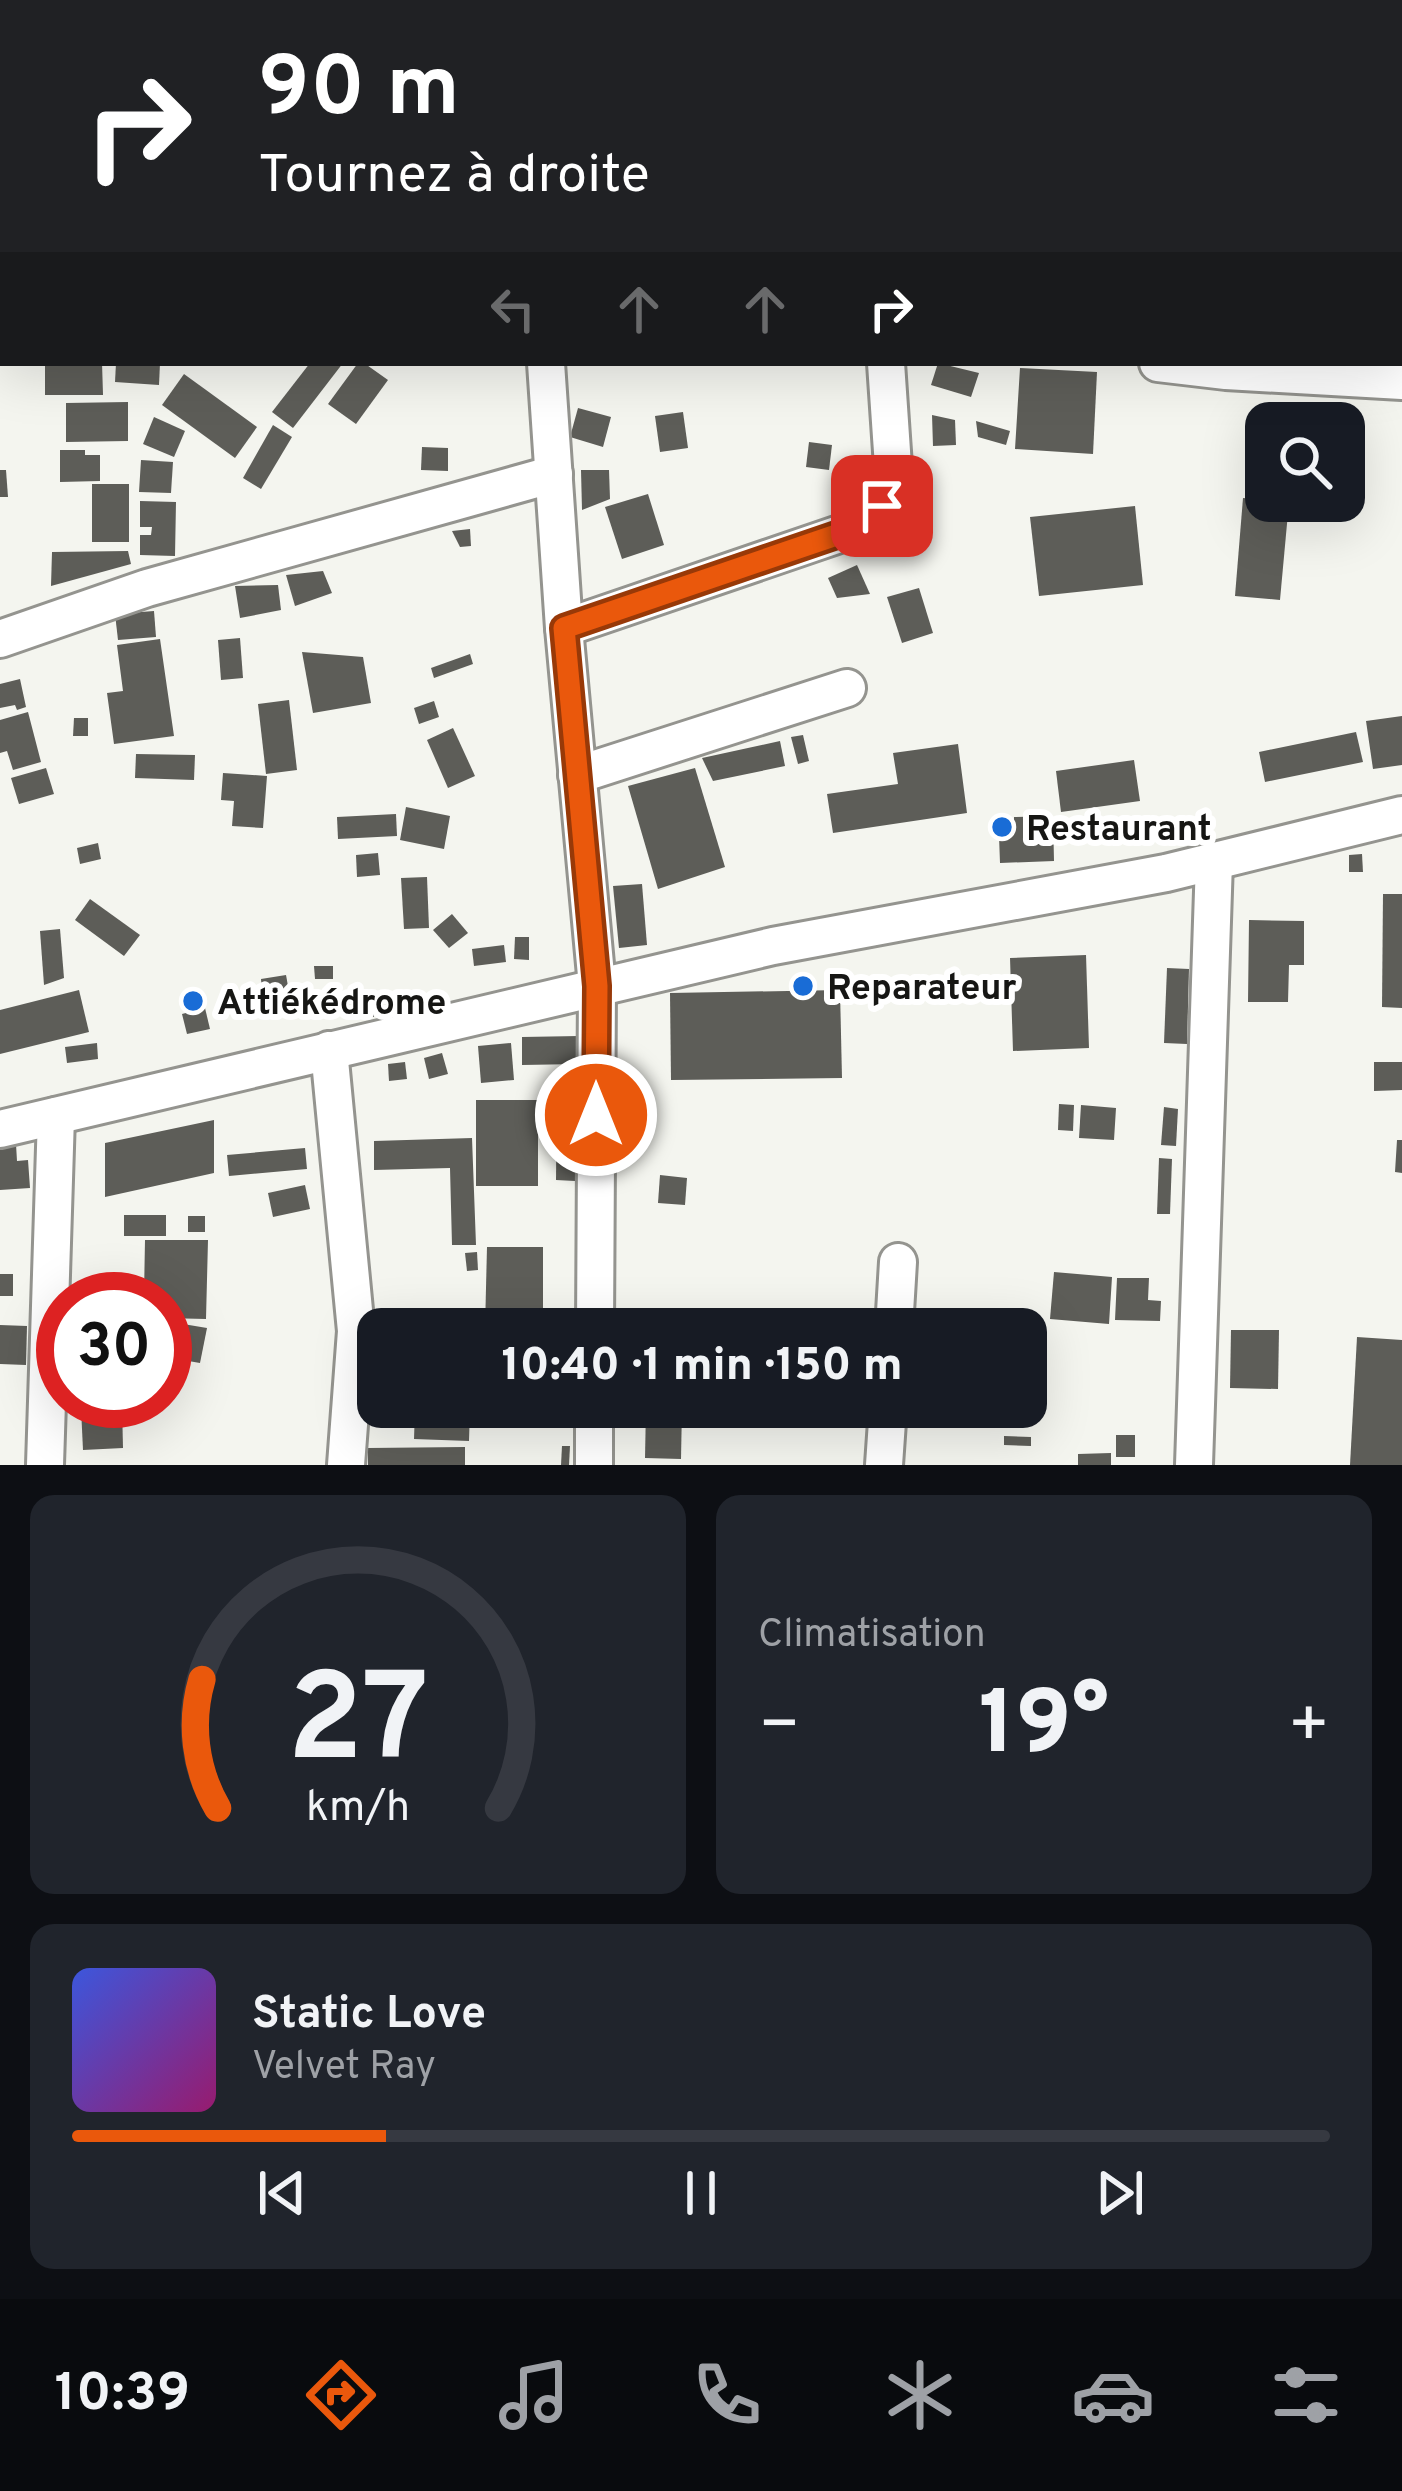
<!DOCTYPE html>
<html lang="fr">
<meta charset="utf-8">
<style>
:root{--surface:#171b24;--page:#20242c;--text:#f1f3f6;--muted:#9ea1a6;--line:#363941;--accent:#ea580c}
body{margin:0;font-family:Overpass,sans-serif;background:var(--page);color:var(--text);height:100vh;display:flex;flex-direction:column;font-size:45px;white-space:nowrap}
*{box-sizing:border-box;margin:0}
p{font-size:39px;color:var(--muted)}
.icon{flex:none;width:66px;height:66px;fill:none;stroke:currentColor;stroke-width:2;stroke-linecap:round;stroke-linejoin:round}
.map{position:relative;height:1465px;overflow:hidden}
.side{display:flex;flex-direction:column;gap:30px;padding:30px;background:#0d0f14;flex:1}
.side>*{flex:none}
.top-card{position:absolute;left:0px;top:0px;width:1404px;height:366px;box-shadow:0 12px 48px #0002;background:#202124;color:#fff;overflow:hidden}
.tools{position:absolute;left:1245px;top:402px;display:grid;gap:24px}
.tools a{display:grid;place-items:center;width:120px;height:120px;border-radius:24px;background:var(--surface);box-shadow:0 12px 48px #0002;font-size:60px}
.speed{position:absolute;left:36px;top:1272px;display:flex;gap:24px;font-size:60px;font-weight:700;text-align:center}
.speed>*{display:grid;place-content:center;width:156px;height:156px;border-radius:50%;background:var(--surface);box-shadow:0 12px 48px #0002;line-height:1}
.speed .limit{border:18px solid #d22;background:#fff;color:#111}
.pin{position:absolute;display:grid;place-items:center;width:102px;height:102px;color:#fff;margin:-51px;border-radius:24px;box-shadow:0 6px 18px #0006}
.me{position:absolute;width:132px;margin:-66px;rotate:0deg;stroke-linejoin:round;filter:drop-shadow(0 0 9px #0008)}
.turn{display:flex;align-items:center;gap:42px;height:252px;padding:0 60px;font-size:54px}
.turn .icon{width:156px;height:156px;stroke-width:2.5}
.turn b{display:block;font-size:84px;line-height:102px}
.lanes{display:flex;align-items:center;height:114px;padding:0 60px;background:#0003;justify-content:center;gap:60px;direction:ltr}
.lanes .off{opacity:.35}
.big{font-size:90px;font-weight:800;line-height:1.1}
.side .card{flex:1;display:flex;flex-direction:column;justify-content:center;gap:18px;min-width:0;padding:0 42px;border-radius:24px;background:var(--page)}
.side .dial{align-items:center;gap:0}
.dial svg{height:312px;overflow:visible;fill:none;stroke:var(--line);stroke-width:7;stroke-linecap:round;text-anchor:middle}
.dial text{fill:var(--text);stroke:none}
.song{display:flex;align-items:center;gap:36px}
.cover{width:144px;height:144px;border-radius:18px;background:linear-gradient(135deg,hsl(230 70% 55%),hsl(320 70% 35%))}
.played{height:12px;border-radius:6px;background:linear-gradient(90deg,var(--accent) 25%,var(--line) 25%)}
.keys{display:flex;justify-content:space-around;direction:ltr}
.heat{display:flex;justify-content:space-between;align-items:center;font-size:66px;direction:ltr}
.side .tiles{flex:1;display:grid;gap:30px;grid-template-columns:1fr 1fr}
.card:last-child{grid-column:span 2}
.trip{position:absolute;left:357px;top:1308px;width:690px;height:120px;border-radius:24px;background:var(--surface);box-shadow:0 12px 48px #0002;font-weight:800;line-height:120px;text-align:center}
.tab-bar{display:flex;height:192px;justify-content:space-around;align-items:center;background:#090b0e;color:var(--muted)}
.tab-bar .icon{width:84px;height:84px}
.tab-bar .active{color:var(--accent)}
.tab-bar b{font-size:54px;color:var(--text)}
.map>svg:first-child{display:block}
.building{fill:#5d5d58}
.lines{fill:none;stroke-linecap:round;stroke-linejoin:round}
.minor-casing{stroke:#94948f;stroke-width:42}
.minor{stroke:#fff;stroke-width:36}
.route-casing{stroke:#983908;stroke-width:30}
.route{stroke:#ea580c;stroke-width:21}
.poi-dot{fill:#196cd6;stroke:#fff;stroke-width:4.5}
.labels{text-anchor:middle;stroke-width:12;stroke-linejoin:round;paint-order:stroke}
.poi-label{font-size:36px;font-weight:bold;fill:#161614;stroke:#fff;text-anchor:start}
</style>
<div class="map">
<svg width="1402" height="1465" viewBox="0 0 1402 1465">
<rect width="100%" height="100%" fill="#f4f5ef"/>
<g class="building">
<path d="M 45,363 L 102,363 L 103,395 L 45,395 Z"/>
<path d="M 116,363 L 160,363 L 159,385 L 115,382 Z"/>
<path d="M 310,363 L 343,363 L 293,428 L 272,412 Z"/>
<path d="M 358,363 L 364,363 L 388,380 L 356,424 L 328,404 Z"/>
<path d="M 938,363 L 979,373 L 971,397 L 931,385 Z"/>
<path d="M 1020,368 L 1097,372 L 1093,454 L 1015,449 Z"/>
<path d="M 184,374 L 257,427 L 235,458 L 162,405 Z"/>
<path d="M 128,402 L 128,441 L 66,442 L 66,403 Z"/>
<path d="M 578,408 L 611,417 L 603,447 L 570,437 Z"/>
<path d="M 683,412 L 688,448 L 660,452 L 655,416 Z"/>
<path d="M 932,415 L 955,420 L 956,445 L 933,446 Z"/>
<path d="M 154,417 L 185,431 L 174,457 L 143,444 Z"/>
<path d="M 976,421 L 1010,431 L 1006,445 L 978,437 Z"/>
<path d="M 273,425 L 292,437 L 261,489 L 243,478 Z"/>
<path d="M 809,442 L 832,445 L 829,470 L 806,467 Z"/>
<path d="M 422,447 L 448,448 L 448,471 L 421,470 Z"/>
<path d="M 60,450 L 85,450 L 85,455 L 100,455 L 100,481 L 60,482 Z"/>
<path d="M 141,460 L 173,462 L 171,493 L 139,492 Z"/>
<path d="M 0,470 L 6,470 L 8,497 L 0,497 Z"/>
<path d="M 581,470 L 609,470 L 610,499 L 582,510 Z"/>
<rect x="92" y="484" width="37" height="58"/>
<path d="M 648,494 L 664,545 L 622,559 L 605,507 Z"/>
<path d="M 1243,498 L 1289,502 L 1280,600 L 1235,596 Z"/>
<path d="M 140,501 L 176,502 L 175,556 L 140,555 L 140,535 L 151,535 L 152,527 L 140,527 Z"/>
<path d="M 1135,506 L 1143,585 L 1039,596 L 1030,517 Z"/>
<path d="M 470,529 L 471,546 L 460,547 L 452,531 Z"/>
<path d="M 128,551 L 131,564 L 51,586 L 52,552 Z"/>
<path d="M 857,565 L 870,594 L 837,598 L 828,578 Z"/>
<path d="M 323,571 L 332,593 L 295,606 L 286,575 Z"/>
<path d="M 278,585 L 281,610 L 240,618 L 235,586 Z"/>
<path d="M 919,588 L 933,633 L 902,643 L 887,597 Z"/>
<path d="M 154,611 L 156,637 L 118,640 L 115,614 Z"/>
<path d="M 240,638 L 243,678 L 221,680 L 218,640 Z"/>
<path d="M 160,639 L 174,736 L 114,744 L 107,693 L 123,691 L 117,645 Z"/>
<path d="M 302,652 L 363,657 L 371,703 L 313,713 Z"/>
<path d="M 470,654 L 473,664 L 434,678 L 431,668 Z"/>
<path d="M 20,679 L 26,707 L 17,710 L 15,705 L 0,708 L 0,684 Z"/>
<path d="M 289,700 L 297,770 L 266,774 L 258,704 Z"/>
<path d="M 434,701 L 439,717 L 419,724 L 414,708 Z"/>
<path d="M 28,712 L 41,762 L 13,770 L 7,751 L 0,753 L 0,720 Z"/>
<path d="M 1402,716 L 1402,765 L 1373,769 L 1366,721 Z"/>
<path d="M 74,718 L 88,718 L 88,736 L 73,736 Z"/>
<path d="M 453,728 L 475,776 L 448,788 L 427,740 Z"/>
<path d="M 1356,732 L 1363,762 L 1265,782 L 1259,752 Z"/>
<path d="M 803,735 L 809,761 L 798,764 L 791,737 Z"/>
<path d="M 780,741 L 785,766 L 713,781 L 702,758 Z"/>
<path d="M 958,744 L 967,813 L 833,833 L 827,794 L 898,784 L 893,753 Z"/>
<path d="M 136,754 L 195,755 L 194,780 L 135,778 Z"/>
<path d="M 1134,760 L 1140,801 L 1061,812 L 1056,771 Z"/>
<path d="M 46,768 L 54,794 L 19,804 L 11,778 Z"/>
<path d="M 695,768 L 725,867 L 658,889 L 628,786 Z"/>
<path d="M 223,773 L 267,776 L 263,828 L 232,826 L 234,801 L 221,800 Z"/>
<path d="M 406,807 L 450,816 L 444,849 L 400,840 Z"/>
<path d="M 396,814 L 397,836 L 338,839 L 337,817 Z"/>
<path d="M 1053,816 L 1054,861 L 1000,863 L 999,836 L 1014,835 L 1014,817 Z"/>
<path d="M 98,843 L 101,859 L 80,864 L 77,848 Z"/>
<path d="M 378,853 L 380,875 L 357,877 L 356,855 Z"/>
<path d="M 1362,854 L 1363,872 L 1349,872 L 1349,855 Z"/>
<path d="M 427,877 L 429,928 L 404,929 L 401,878 Z"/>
<path d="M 642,884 L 647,945 L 619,948 L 613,886 Z"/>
<path d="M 1383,894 L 1402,894 L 1402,1008 L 1382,1007 Z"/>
<path d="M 90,899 L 140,935 L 124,956 L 75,920 Z"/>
<path d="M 452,914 L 468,933 L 449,948 L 433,930 Z"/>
<path d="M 1249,920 L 1304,921 L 1304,965 L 1289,965 L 1288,1002 L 1248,1002 Z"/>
<path d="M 60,929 L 64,978 L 44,985 L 40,931 Z"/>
<path d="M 515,937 L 529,937 L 529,960 L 514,959 Z"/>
<path d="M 504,945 L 506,962 L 474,966 L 472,949 Z"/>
<path d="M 1086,955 L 1089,1048 L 1013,1051 L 1010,958 Z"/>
<path d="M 314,966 L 333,966 L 333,979 L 315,979 Z"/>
<path d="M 1167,968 L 1189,969 L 1187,1044 L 1164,1043 Z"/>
<path d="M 286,975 L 290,997 L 263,1001 L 261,979 Z"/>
<path d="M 79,990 L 89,1032 L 0,1054 L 0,1010 Z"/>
<path d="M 840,990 L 842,1078 L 671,1080 L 670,993 Z"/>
<path d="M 374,999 L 374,1017 L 361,1017 L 360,1001 Z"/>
<path d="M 205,1008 L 210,1029 L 187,1034 L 182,1014 Z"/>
<path d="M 579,1036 L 579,1064 L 522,1065 L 522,1037 Z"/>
<path d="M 97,1043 L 98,1059 L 67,1063 L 65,1047 Z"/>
<path d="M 511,1043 L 514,1080 L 481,1083 L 478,1046 Z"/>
<path d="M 442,1053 L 448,1074 L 429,1079 L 424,1058 Z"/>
<path d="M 405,1062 L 407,1079 L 389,1081 L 388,1064 Z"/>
<path d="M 1374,1062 L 1402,1062 L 1402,1090 L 1374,1091 Z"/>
<path d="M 557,1072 L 577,1072 L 575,1181 L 556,1180 Z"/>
<rect x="476" y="1100" width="62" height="86"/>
<path d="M 1059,1104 L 1074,1105 L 1073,1131 L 1058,1130 Z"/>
<path d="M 1081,1105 L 1116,1108 L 1114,1140 L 1079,1138 Z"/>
<path d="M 1164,1107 L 1178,1109 L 1176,1146 L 1161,1145 Z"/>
<path d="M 214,1120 L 214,1173 L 105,1197 L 105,1143 Z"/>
<path d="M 472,1138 L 476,1245 L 452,1245 L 450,1168 L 374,1170 L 374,1141 Z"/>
<path d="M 1397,1140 L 1402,1140 L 1402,1173 L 1395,1172 Z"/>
<path d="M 16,1144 L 17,1161 L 28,1160 L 30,1188 L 0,1190 L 0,1145 Z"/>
<path d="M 305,1148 L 307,1169 L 229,1176 L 227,1155 Z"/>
<path d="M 1159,1158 L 1172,1159 L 1170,1214 L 1157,1214 Z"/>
<path d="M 660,1175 L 687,1178 L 685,1205 L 658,1203 Z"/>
<path d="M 305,1185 L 310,1209 L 273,1217 L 268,1193 Z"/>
<rect x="124" y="1215" width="42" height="21"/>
<rect x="188" y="1216" width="17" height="16"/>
<path d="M 145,1240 L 208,1240 L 206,1319 L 165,1318 L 165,1299 L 144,1295 Z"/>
<path d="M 487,1247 L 543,1247 L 543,1329 L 485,1329 Z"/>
<path d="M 477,1252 L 478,1270 L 467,1271 L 465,1253 Z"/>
<path d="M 1054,1272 L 1112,1277 L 1109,1324 L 1050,1319 Z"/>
<rect x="0" y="1274" width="13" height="22"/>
<path d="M 1117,1278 L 1149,1278 L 1148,1300 L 1161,1301 L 1160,1321 L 1115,1320 Z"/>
<path d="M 657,1311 L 747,1315 L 746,1329 L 656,1329 Z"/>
<path d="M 165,1321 L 207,1328 L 200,1363 L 165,1357 Z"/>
<path d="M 0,1325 L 27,1326 L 26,1365 L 0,1364 Z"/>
<path d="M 1231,1330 L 1279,1330 L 1278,1389 L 1230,1388 Z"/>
<path d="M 1357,1337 L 1402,1340 L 1402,1465 L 1350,1465 Z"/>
<path d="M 122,1406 L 123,1448 L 83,1450 L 81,1408 Z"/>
<path d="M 415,1407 L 470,1407 L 469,1441 L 414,1439 Z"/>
<path d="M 646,1407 L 682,1407 L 681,1459 L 645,1458 Z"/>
<rect x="1116" y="1435" width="19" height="22"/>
<path d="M 1004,1436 L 1031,1437 L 1031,1446 L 1004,1445 Z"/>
<path d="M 562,1446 L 570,1446 L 569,1465 L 561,1465 Z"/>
<path d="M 465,1447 L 465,1465 L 368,1465 L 368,1448 Z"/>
<path d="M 1111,1453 L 1111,1465 L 1078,1465 L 1078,1454 Z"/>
</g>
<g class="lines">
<g class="minor-casing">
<g id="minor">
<path d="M 479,0 L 480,3"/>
<path d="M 1321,0 L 1322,3"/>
<path d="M 1050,3 L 1059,0"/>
<path d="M 1401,232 L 1402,235"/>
<path d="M 0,312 L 3,311"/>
<path d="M 546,363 L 564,628 L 597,986 L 595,1329"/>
<path d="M 1158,363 L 1226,371 L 1402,381"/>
<path d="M 564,628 L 854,529 L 882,506 L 894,481 L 886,363"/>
<path d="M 0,639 L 147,588 L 554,474"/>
<path d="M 577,775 L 847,688"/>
<path d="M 329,1050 L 356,1331 L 346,1465"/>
<path d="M 0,1129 L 773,946 L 1166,873 L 1402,815"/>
<path d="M 894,1329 L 898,1262"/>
<path d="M 45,1465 L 56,1116"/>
<path d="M 594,1465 L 594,1407"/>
<path d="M 884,1465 L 888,1407"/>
<path d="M 1194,1465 L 1214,861"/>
</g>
</g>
<use href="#minor" class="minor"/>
</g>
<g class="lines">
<g class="route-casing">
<path id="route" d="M 596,1115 L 597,986 L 564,628 L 854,529 L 882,506"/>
</g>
<use href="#route" class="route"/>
</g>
<g class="poi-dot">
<circle cx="1002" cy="827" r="12"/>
<circle cx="803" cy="986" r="12"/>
<circle cx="193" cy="1001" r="12"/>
</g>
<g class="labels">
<g class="poi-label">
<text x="1026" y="840">Restaurant</text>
<text x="827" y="999">Reparateur</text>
<text x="217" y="1014">Attiékédrome</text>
</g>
</g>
</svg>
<div class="tools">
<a><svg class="icon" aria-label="search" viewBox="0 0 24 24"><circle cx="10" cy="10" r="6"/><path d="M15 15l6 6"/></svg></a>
</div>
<div class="speed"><div class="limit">30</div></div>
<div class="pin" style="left:882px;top:506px;background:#d93025"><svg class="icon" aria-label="arrive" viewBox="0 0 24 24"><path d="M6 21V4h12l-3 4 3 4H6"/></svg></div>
<svg class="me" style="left:596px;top:1115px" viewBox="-20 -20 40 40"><circle r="17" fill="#ea580c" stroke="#fff" stroke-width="3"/><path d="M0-11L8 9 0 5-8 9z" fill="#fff"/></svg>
<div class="trip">10:40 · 1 min · 150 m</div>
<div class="top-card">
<div class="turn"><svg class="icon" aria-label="right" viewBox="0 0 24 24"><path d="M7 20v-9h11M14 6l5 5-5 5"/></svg><div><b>90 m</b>Tournez à droite</div></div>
<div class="lanes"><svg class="icon off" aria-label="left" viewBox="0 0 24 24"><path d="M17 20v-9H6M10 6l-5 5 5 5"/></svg><svg class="icon off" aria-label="ahead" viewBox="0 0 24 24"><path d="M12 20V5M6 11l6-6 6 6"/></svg><svg class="icon off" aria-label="ahead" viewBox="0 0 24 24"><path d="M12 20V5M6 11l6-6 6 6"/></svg><svg class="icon" aria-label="right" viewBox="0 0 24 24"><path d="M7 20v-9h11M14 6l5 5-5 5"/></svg></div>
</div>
</div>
<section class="side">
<div class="tiles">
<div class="card dial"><svg viewBox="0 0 100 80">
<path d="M14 69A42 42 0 1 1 86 69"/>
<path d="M14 69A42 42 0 0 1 10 36" stroke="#ea580c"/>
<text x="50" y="56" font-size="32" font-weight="700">27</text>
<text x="50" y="72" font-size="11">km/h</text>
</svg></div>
<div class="card"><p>Climatisation</p>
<div class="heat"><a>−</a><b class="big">19°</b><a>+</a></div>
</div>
<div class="card">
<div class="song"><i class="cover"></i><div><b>Static Love</b><p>Velvet Ray</p></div></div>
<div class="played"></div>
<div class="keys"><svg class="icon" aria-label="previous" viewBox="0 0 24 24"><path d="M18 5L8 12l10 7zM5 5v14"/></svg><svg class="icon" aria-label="pause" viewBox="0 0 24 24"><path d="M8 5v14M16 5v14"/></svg><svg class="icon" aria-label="next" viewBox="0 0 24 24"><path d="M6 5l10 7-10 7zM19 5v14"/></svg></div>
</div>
</div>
</section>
<nav class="tab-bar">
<b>10:39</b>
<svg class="icon active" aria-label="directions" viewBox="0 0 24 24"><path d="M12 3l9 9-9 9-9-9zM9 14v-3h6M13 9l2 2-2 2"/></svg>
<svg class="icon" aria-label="music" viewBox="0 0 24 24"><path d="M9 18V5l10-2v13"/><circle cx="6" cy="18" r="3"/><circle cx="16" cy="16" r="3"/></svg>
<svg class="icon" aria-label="phone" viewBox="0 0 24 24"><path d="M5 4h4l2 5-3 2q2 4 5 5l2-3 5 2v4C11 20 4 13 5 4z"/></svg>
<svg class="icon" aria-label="climate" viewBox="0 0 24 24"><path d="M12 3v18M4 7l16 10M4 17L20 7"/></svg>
<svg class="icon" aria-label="car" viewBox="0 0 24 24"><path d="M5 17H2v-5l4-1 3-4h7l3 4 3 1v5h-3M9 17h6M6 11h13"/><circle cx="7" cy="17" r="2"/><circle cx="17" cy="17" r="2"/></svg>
<svg class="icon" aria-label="filters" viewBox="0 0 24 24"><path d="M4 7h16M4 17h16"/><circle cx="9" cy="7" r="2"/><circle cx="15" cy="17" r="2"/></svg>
</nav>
